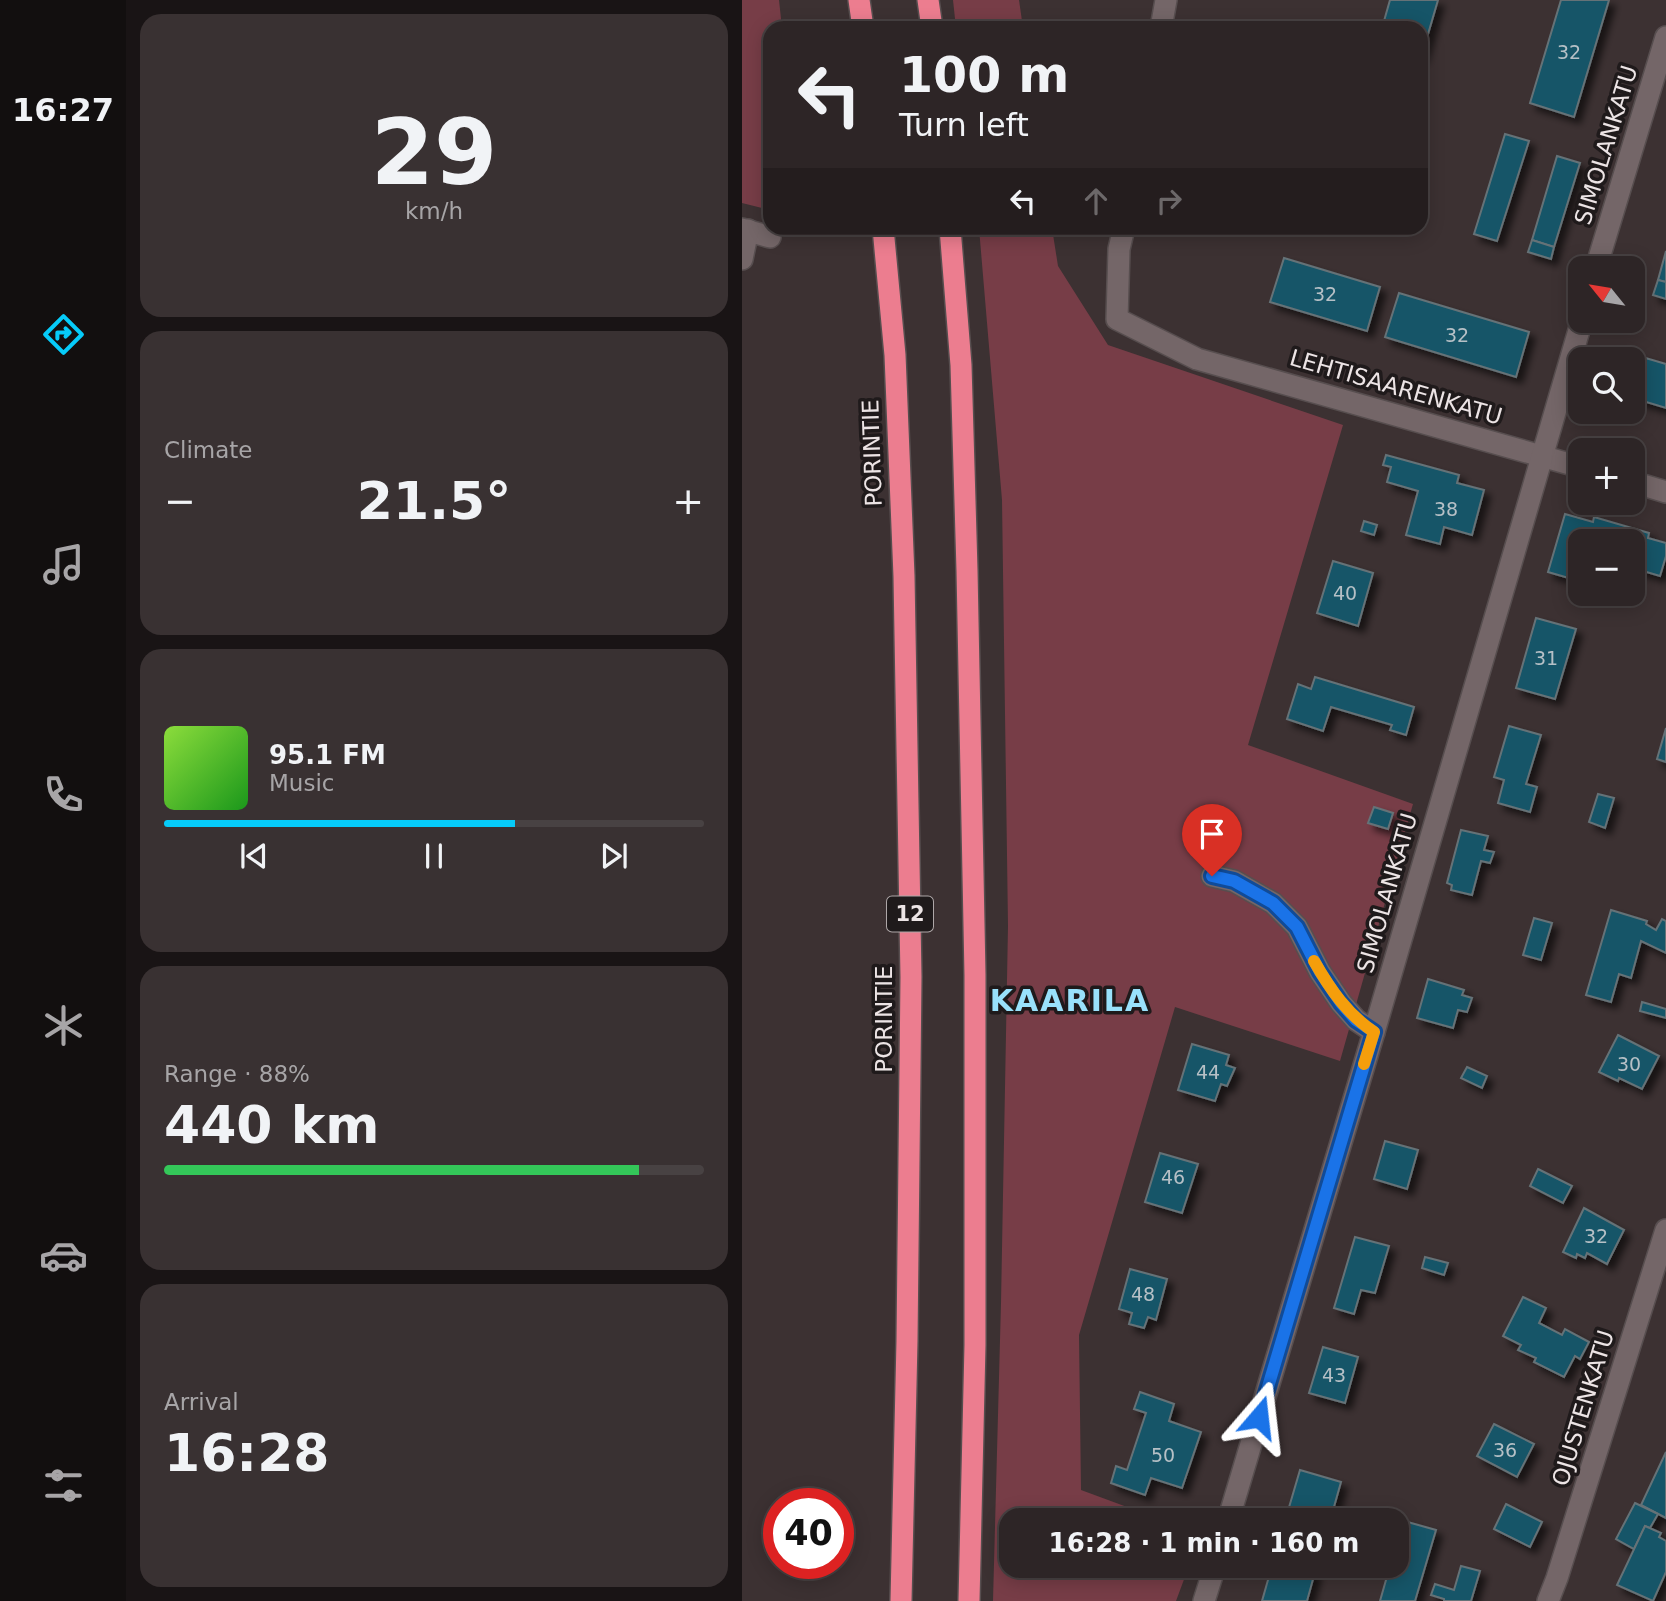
<!DOCTYPE html>
<meta charset="utf-8">
<style>
:root{--surface:#2d2526;--page:#393132;--text:#f1f3f6;--muted:#a7a5a7;--line:#484243;--accent:#06cbf9}
body{margin:0;font-family:"DejaVu Sans",sans-serif;background:var(--page);color:var(--text);height:100vh;display:flex;flex-direction:column;font-size:26px;white-space:nowrap}
*{box-sizing:border-box;margin:0}
p{font-size:23px;color:var(--muted)}
.icon{flex:none;width:38px;height:38px;fill:none;stroke:currentColor;stroke-width:2;stroke-linecap:round;stroke-linejoin:round}
.map{position:relative;flex:1;overflow:hidden}
.side{display:flex;flex-direction:column;gap:14px;padding:14px;background:#191415;width:616px}
.side>*{flex:none}
.guide{position:absolute;left:21px;top:21px;width:665px;height:214px;border-radius:21px;box-shadow:0 4px 18px #0003,0 0 0 2px var(--line);background:#2d2526;color:var(--text);overflow:hidden}
.needle{width:46px;rotate:300deg}
.buttons{position:absolute;left:826px;top:256px;display:grid;gap:14px}
.buttons a{display:grid;place-items:center;width:77px;height:77px;border-radius:14px;background:var(--surface);box-shadow:0 4px 18px #0003,0 0 0 2px var(--line);font-size:35px}
.speed{position:absolute;left:21px;top:1488px;display:flex;gap:14px;font-size:35px;font-weight:700;text-align:center}
.speed>*{display:grid;place-content:center;width:91px;height:91px;border-radius:50%;background:var(--surface);box-shadow:0 4px 18px #0003,0 0 0 2px var(--line);line-height:1}
.speed .limit{border:10px solid #d22;background:#fff;color:#111}
.pin{position:absolute;display:grid;place-items:center;width:60px;height:60px;color:#fff;margin:-72px -30px;border-radius:50% 50% 50% 0;rotate:-45deg;box-shadow:0 0 7px #0007}
.pin .icon{rotate:45deg}
.me{position:absolute;width:77px;margin:-38px;rotate:17deg;stroke-linejoin:round;filter:drop-shadow(0 0 5px #0008)}
.turn{display:flex;align-items:center;gap:24px;height:147px;padding:0 21px;font-size:32px}
.turn .icon{width:91px;height:91px;stroke-width:2.5}
.turn b{display:block;font-size:49px;line-height:60px}
.lanes{display:flex;align-items:center;height:66px;padding:0 21px;background:#0003;justify-content:center;gap:35px;direction:ltr}
.lanes .off{opacity:.35}
.big{font-size:52px;font-weight:800;line-height:1.1}
.side .card{flex:1;display:flex;flex-direction:column;justify-content:center;gap:10px;min-width:0;padding:0 24px;border-radius:21px;background:var(--page)}
.side .dial{align-items:center;gap:0}
.dial b{font-size:91px;line-height:1}
.song{display:flex;align-items:center;gap:21px}
.cover{width:84px;height:84px;border-radius:10px;background:linear-gradient(135deg,hsl(90 70% 55%),hsl(120 70% 35%))}
.played{height:7px;border-radius:4px;background:linear-gradient(90deg,var(--accent) 65%,var(--line) 65%)}
.keys{display:flex;justify-content:space-around;direction:ltr}
.heat{display:flex;justify-content:space-between;align-items:center;font-size:38px;direction:ltr}
.charge{height:10px;border-radius:5px;background:linear-gradient(90deg,#34c759 88%,var(--line) 0)}
.trip{position:absolute;left:257px;top:1508px;width:410px;height:70px;border-radius:21px;background:var(--surface);box-shadow:0 4px 18px #0003,0 0 0 2px var(--line);font-weight:800;line-height:70px;text-align:center}
main{display:flex;flex:1;min-height:0}
.tabs{display:flex;flex-direction:column;width:126px;justify-content:space-around;align-items:center;background:#120f0f;color:var(--muted)}
.tabs .icon{width:49px;height:49px}
.tabs .current{color:var(--accent)}
.tabs b{font-size:32px;color:var(--text)}
.map>svg:first-child{display:block}
.green{fill:#773d47}
.building{fill:#145568;stroke:#657277;stroke-width:2;filter:url(#shadow)}
.lines{fill:none;stroke-linecap:round;stroke-linejoin:round}
.minor-casing{stroke:#574e4f;stroke-width:24}
.highway-casing{stroke:#574e4f;stroke-width:24}
.minor{stroke:#746668;stroke-width:21}
.highway{stroke:#ec7d8f;stroke-width:21}
.route-casing{stroke:#114b97;stroke-width:18}
.route{stroke:#1a73e8;stroke-width:12}
.slow{stroke:#f59e0b;stroke-width:12}
.labels{text-anchor:middle;stroke-width:7;stroke-linejoin:round;paint-order:stroke}
.number-label{font-size:19px;fill:#b6c0c6}
.shield{fill:#1f1a1b;stroke:#aea7a8;stroke-width:2}
.shield-label{font-size:21px;font-weight:bold;fill:#ece4e5}
.street-label{font-size:23px;fill:#ece4e5;stroke:#1f1a1b}
.district-label{font-size:30px;font-weight:bold;letter-spacing:2px;fill:#99e1fb;stroke:#1f1a1b}
</style>
<main>
<nav class="tabs">
<b>16:27</b>
<svg class="icon current" aria-label="directions" viewBox="0 0 24 24"><path d="M12 3l9 9-9 9-9-9zM9 14v-3h6M13 9l2 2-2 2"/></svg>
<svg class="icon" aria-label="music" viewBox="0 0 24 24"><path d="M9 18V5l10-2v13"/><circle cx="6" cy="18" r="3"/><circle cx="16" cy="16" r="3"/></svg>
<svg class="icon" aria-label="phone" viewBox="0 0 24 24"><path d="M5 4h4l2 5-3 2q2 4 5 5l2-3 5 2v4C11 20 4 13 5 4z"/></svg>
<svg class="icon" aria-label="climate" viewBox="0 0 24 24"><path d="M12 3v18M4 7l16 10M4 17L20 7"/></svg>
<svg class="icon" aria-label="car" viewBox="0 0 24 24"><path d="M5 17H2v-5l4-1 3-4h7l3 4 3 1v5h-3M9 17h6M6 11h13"/><circle cx="7" cy="17" r="2"/><circle cx="17" cy="17" r="2"/></svg>
<svg class="icon" aria-label="filters" viewBox="0 0 24 24"><path d="M4 7h16M4 17h16"/><circle cx="9" cy="7" r="2"/><circle cx="15" cy="17" r="2"/></svg>
</nav>
<section class="side">
<div class="card dial"><b>29</b><p>km/h</p></div>
<div class="card"><p>Climate</p>
<div class="heat"><a>−</a><b class="big">21.5°</b><a>+</a></div>
</div>
<div class="card">
<div class="song"><i class="cover"></i><div><b>95.1 FM</b><p>Music</p></div></div>
<div class="played"></div>
<div class="keys"><svg class="icon" aria-label="previous" viewBox="0 0 24 24"><path d="M18 5L8 12l10 7zM5 5v14"/></svg><svg class="icon" aria-label="pause" viewBox="0 0 24 24"><path d="M8 5v14M16 5v14"/></svg><svg class="icon" aria-label="next" viewBox="0 0 24 24"><path d="M6 5l10 7-10 7zM19 5v14"/></svg></div>
</div>
<div class="card"><p>Range · 88%</p><b class="big">440 km</b><div class="charge"></div></div>
<div class="card"><p>Arrival</p><b class="big">16:28</b></div>
</section>
<div class="map">
<svg width="924" height="1601" viewBox="0 0 924 1601">
<defs>
<filter id="shadow"><feDropShadow dx="6" dy="6" stdDeviation="3.5" flood-color="#0009"/></filter>
</defs>
<rect width="100%" height="100%" fill="#3c3132"/>
<g class="green">
<path d="M 0,0 L 37,0 L 40,28 L 28,28 L 28,210 L 0,203 Z"/>
<path d="M 211,0 L 277,0 L 281,28 L 214,28 Z"/>
<path d="M 237,228 L 310,228 L 316,266 L 366,345 L 601,425 L 506,745 L 671,804 L 598,1061 L 433,1007 L 337,1335 L 339,1490 L 423,1521 L 270,1521 L 270,1566 L 447,1566 L 434,1601 L 251,1601 L 259,1303 L 266,926 L 260,500 Z"/>
</g>
<g class="building">
<path d="M 648,0 L 696,0 L 679,58 L 679,28 L 640,28 Z"/>
<path d="M 819,0 L 867,0 L 832,117 L 788,103 Z"/>
<path d="M 763,134 L 787,141 L 755,241 L 732,234 Z"/>
<path d="M 815,156 L 838,163 L 812,247 L 790,240 Z"/>
<path d="M 790,240 L 812,247 L 809,259 L 786,252 Z"/>
<path d="M 924,251 L 924,282 L 916,280 Z"/>
<path d="M 542,258 L 638,287 L 625,331 L 528,302 Z"/>
<path d="M 916,280 L 924,282 L 924,299 L 911,295 Z"/>
<path d="M 657,293 L 787,332 L 774,377 L 643,337 Z"/>
<path d="M 883,352 L 924,364 L 924,408 L 891,398 L 891,359 L 881,359 Z"/>
<path d="M 644,455 L 717,475 L 715,483 L 742,490 L 730,535 L 702,527 L 698,544 L 664,535 L 676,491 L 645,482 L 649,467 L 641,465 Z"/>
<path d="M 823,514 L 851,522 L 852,517 L 907,533 L 906,538 L 924,543 L 924,556 L 918,576 L 891,568 L 891,541 L 838,541 L 838,576 L 837,581 L 806,572 Z"/>
<path d="M 622,521 L 635,525 L 632,535 L 619,531 Z"/>
<path d="M 591,561 L 631,573 L 616,626 L 575,613 Z"/>
<path d="M 794,618 L 834,629 L 813,699 L 774,688 Z"/>
<path d="M 573,677 L 672,707 L 664,735 L 648,730 L 650,725 L 589,707 L 581,731 L 545,719 L 556,684 L 569,689 Z"/>
<path d="M 767,726 L 799,735 L 784,784 L 795,787 L 788,812 L 756,803 L 762,780 L 752,777 Z"/>
<path d="M 924,728 L 924,762 L 915,759 Z"/>
<path d="M 856,794 L 872,798 L 863,828 L 847,822 Z"/>
<path d="M 632,807 L 651,813 L 646,829 L 626,823 Z"/>
<path d="M 719,830 L 746,836 L 742,850 L 752,852 L 748,863 L 739,861 L 730,895 L 709,890 L 710,885 L 705,883 Z"/>
<path d="M 869,910 L 905,921 L 904,924 L 914,930 L 920,919 L 924,921 L 924,953 L 899,941 L 889,978 L 877,974 L 869,1002 L 844,995 Z"/>
<path d="M 792,918 L 810,923 L 799,960 L 781,955 Z"/>
<path d="M 686,979 L 722,990 L 720,995 L 730,998 L 725,1012 L 716,1010 L 711,1028 L 675,1018 Z"/>
<path d="M 900,1002 L 924,1009 L 924,1018 L 898,1011 Z"/>
<path d="M 876,1035 L 917,1056 L 900,1089 L 877,1078 L 876,1081 L 857,1072 Z"/>
<path d="M 450,1044 L 487,1055 L 484,1065 L 493,1068 L 485,1086 L 479,1084 L 473,1101 L 436,1090 Z"/>
<path d="M 725,1067 L 745,1076 L 740,1088 L 719,1078 Z"/>
<path d="M 643,1141 L 676,1150 L 665,1189 L 632,1179 Z"/>
<path d="M 418,1153 L 456,1164 L 440,1213 L 403,1202 Z"/>
<path d="M 796,1169 L 830,1186 L 821,1203 L 788,1186 Z"/>
<path d="M 842,1208 L 882,1230 L 865,1264 L 845,1253 L 843,1258 L 835,1254 L 834,1258 L 821,1252 Z"/>
<path d="M 613,1237 L 647,1246 L 633,1293 L 619,1290 L 612,1314 L 592,1308 Z"/>
<path d="M 683,1257 L 706,1263 L 702,1275 L 680,1268 Z"/>
<path d="M 388,1269 L 425,1279 L 414,1320 L 406,1317 L 402,1328 L 387,1324 L 390,1313 L 377,1309 Z"/>
<path d="M 781,1297 L 804,1308 L 797,1323 L 820,1335 L 823,1329 L 847,1342 L 838,1359 L 833,1356 L 822,1377 L 792,1362 L 794,1358 L 776,1350 L 779,1345 L 761,1336 Z"/>
<path d="M 581,1347 L 616,1357 L 603,1403 L 567,1393 Z"/>
<path d="M 398,1392 L 432,1404 L 427,1421 L 459,1432 L 440,1488 L 409,1478 L 403,1495 L 369,1483 L 374,1466 L 385,1470 L 404,1413 L 392,1409 Z"/>
<path d="M 752,1424 L 792,1444 L 775,1477 L 735,1456 Z"/>
<path d="M 924,1452 L 924,1518 L 899,1505 Z"/>
<path d="M 558,1470 L 599,1482 L 588,1521 L 543,1521 Z"/>
<path d="M 893,1503 L 916,1514 L 908,1528 L 903,1526 L 892,1549 L 874,1539 Z"/>
<path d="M 764,1504 L 800,1522 L 788,1547 L 752,1529 Z"/>
<path d="M 662,1521 L 694,1530 L 673,1601 L 638,1601 L 648,1566 L 654,1566 L 654,1546 Z"/>
<path d="M 903,1526 L 919,1533 L 917,1537 L 924,1541 L 924,1572 L 911,1601 L 875,1585 Z"/>
<path d="M 530,1566 L 555,1566 L 573,1572 L 565,1601 L 520,1601 Z"/>
<path d="M 719,1566 L 738,1571 L 729,1601 L 702,1601 L 702,1599 L 689,1595 L 693,1584 L 712,1590 Z"/>
</g>
<g class="lines">
<g class="minor-casing">
<g id="minor">
<path d="M 419,28 L 424,0"/>
<path d="M 382,228 L 377,249 L 375,319 L 455,359 L 838,467"/>
<path d="M 0,229 L 28,237"/>
<path d="M 0,259 L 6,230"/>
<path d="M 854,268 L 924,37"/>
<path d="M 891,482 L 924,492"/>
<path d="M 470,876 L 492,881 L 531,903 L 555,927 L 578,972 L 599,1003 L 614,1020 L 632,1032"/>
<path d="M 486,1521 L 632,1032 L 840,320"/>
<path d="M 462,1601 L 473,1566"/>
<path d="M 806,1601 L 815,1578 L 924,1230"/>
</g>
</g>
<g class="highway-casing">
<g id="highway">
<path d="M 117,0 L 121,28"/>
<path d="M 186,0 L 190,28"/>
<path d="M 141,228 L 153,355 L 162,576 L 169,977 L 165,1341 L 159,1601"/>
<path d="M 208,228 L 219,365 L 225,570 L 233,975 L 233,1345 L 227,1601"/>
</g>
</g>
<use href="#minor" class="minor"/>
<use href="#highway" class="highway"/>
</g>
<g class="lines">
<g class="route-casing">
<path id="route" d="M 470,876 L 492,881 L 531,903 L 555,927 L 578,972 L 599,1003 L 614,1020 L 632,1032 L 517,1417"/>
</g>
<use href="#route" class="route"/>
<path class="slow" d="M 572,961 C 588,989 605,1014 632,1032 L 622,1064"/>
</g>
<g class="labels">
<g class="number-label">
<text x="827" y="59">32</text>
<text x="583" y="301">32</text>
<text x="715" y="342">32</text>
<text x="704" y="516">38</text>
<text x="603" y="600">40</text>
<text x="804" y="665">31</text>
<text x="887" y="1071">30</text>
<text x="466" y="1079">44</text>
<text x="431" y="1184">46</text>
<text x="854" y="1243">32</text>
<text x="401" y="1301">48</text>
<text x="592" y="1382">43</text>
<text x="763" y="1457">36</text>
<text x="421" y="1462">50</text>
</g>
<rect class="shield" x="145" y="896.5" width="46" height="35" rx="5"/>
<g class="shield-label">
<text x="168" y="921">12</text>
</g>
<g class="street-label">
<text transform="translate(864 145) rotate(-73)" y="8">SIMOLANKATU</text>
<text transform="translate(654 387) rotate(16)" y="8">LEHTISAARENKATU</text>
<text transform="translate(130 453) rotate(-92)" y="8">PORINTIE</text>
<text transform="translate(645 893) rotate(-74)" y="8">SIMOLANKATU</text>
<text transform="translate(142 1019) rotate(-90)" y="8">PORINTIE</text>
<text transform="translate(841 1408) rotate(-73)" y="8">OJUSTENKATU</text>
</g>
<g class="district-label">
<text x="328" y="1011">KAARILA</text>
</g>
</g>
</svg>
<div class="buttons">
<a><svg class="needle" viewBox="-14 -14 28 28"><path d="M0-13l5 13h-10z" fill="#e53935"/><path d="M0 13l5-13h-10z" fill="#a7a5a7"/></svg></a>
<a><svg class="icon" aria-label="search" viewBox="0 0 24 24"><circle cx="10" cy="10" r="6"/><path d="M15 15l6 6"/></svg></a>
<a>+</a>
<a>−</a>
</div>
<div class="speed"><div class="limit">40</div></div>
<div class="pin" style="left:470px;top:876px;background:#d93025"><svg class="icon" aria-label="arrive" viewBox="0 0 24 24"><path d="M6 21V4h12l-3 4 3 4H6"/></svg></div>
<svg class="me" style="left:517px;top:1417px" viewBox="-20 -20 40 40"><path d="M0-17L14 15 0 8-14 15z" fill="#1a73e8" stroke="#fff" stroke-width="4"/></svg>
<div class="trip">16:28 · 1 min · 160 m</div>
<div class="guide">
<div class="turn"><svg class="icon" aria-label="left" viewBox="0 0 24 24"><path d="M17 20v-9H6M10 6l-5 5 5 5"/></svg><div><b>100 m</b>Turn left</div></div>
<div class="lanes"><svg class="icon" aria-label="left" viewBox="0 0 24 24"><path d="M17 20v-9H6M10 6l-5 5 5 5"/></svg><svg class="icon off" aria-label="ahead" viewBox="0 0 24 24"><path d="M12 20V5M6 11l6-6 6 6"/></svg><svg class="icon off" aria-label="right" viewBox="0 0 24 24"><path d="M7 20v-9h11M14 6l5 5-5 5"/></svg></div>
</div>
</div>
</main>
